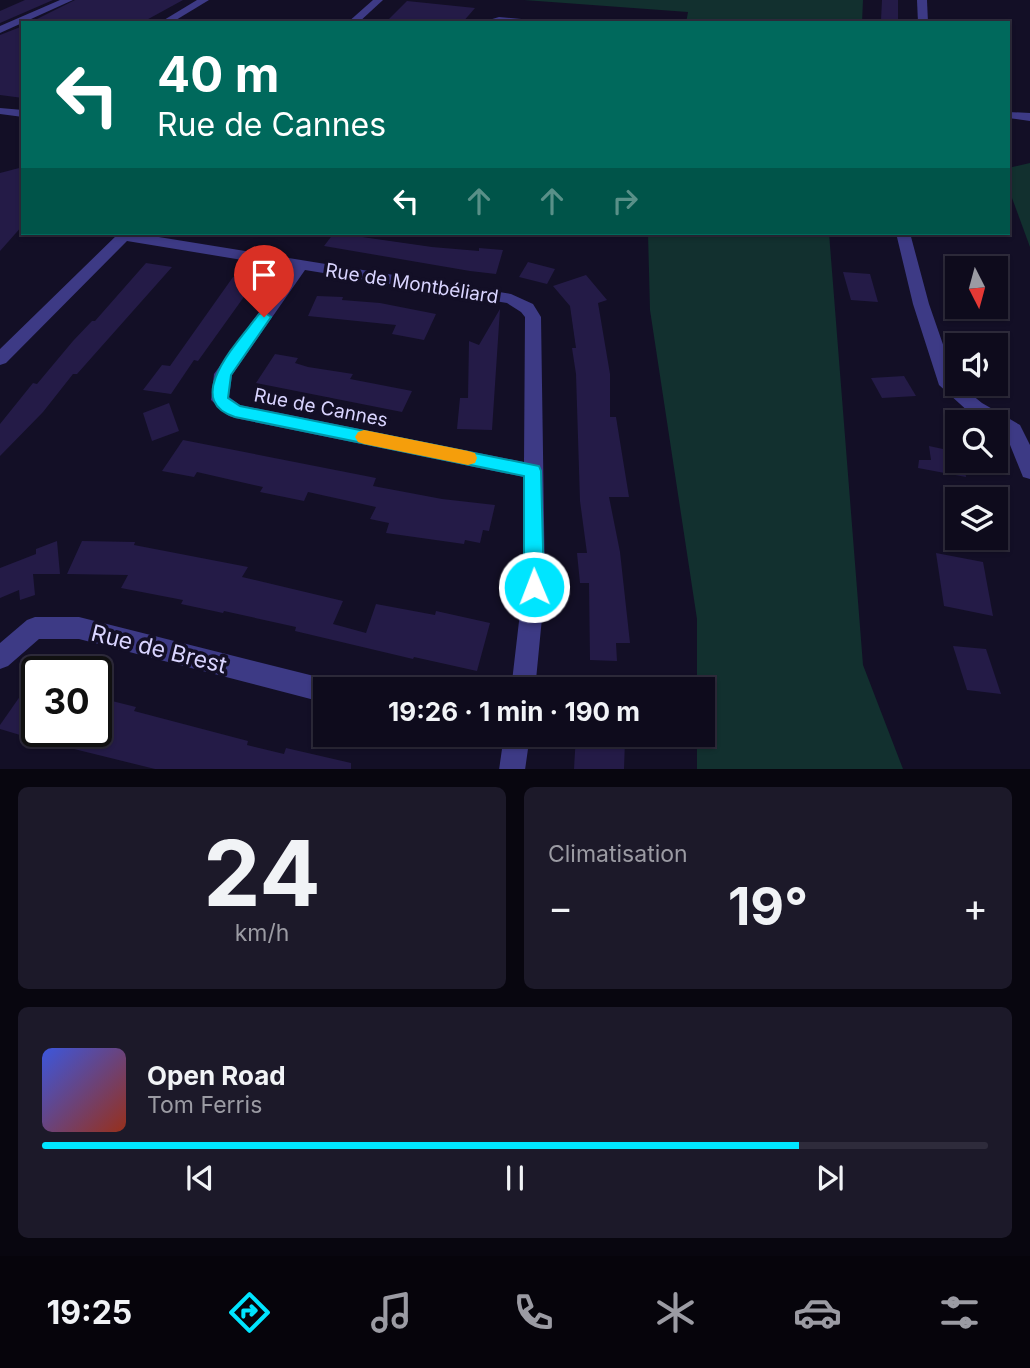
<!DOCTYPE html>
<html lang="fr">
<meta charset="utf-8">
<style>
:root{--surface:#0e0b1c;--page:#1c1929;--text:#f1f3f6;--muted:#9b9ba3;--line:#2e2b3b;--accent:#00e5ff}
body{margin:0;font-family:Inter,sans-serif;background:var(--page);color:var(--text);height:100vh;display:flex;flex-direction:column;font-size:26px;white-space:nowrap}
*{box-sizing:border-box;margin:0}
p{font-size:23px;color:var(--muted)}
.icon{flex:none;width:38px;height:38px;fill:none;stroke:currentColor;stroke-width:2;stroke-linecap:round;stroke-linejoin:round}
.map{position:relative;height:769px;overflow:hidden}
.panel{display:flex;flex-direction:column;gap:18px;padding:18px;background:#08060f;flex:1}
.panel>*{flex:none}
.hud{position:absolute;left:21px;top:21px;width:989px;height:214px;border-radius:0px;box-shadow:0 2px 5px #0004,0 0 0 2px var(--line);background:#00695c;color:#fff;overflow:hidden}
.needle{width:46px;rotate:174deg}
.tools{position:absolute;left:945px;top:256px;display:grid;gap:14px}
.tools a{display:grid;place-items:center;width:63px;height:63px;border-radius:0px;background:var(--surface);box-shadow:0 2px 5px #0004,0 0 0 2px var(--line);font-size:35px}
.speed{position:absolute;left:21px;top:656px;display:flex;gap:14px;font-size:35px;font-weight:700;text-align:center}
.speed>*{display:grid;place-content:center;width:91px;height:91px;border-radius:50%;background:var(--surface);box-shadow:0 2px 5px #0004,0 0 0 2px var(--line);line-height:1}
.speed .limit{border:4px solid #111;border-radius:10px;background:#fff;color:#111}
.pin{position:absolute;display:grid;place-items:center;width:60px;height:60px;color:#fff;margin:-72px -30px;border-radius:50% 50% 50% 0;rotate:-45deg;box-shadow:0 0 7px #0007}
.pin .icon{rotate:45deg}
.me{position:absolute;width:77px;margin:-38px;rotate:359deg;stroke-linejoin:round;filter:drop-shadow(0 0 5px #0008)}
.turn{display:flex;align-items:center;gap:24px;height:147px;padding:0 21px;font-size:32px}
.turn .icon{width:91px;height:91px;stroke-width:2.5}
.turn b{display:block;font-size:49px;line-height:60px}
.lanes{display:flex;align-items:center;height:66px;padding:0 21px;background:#0003;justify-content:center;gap:35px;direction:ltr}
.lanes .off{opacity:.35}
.big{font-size:52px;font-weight:700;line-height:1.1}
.panel .card{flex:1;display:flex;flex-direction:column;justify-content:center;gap:10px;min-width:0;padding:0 24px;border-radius:10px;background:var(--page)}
.panel .dial{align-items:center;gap:0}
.dial b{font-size:91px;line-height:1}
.song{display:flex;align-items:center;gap:21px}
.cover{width:84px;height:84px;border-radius:10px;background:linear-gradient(135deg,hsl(230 70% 55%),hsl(10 70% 35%))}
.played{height:7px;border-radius:4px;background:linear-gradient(90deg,var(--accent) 80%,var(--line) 80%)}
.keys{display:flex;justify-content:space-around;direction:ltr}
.heat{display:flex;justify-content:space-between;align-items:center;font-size:38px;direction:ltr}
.panel .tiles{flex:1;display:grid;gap:18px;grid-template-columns:1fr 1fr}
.card:last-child{grid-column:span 2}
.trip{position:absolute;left:313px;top:677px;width:402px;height:70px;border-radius:0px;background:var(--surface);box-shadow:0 2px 5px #0004,0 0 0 2px var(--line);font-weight:700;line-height:70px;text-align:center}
.menu{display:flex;height:112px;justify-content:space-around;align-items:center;background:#06040b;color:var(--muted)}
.menu .icon{width:49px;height:49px}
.menu .current{color:var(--accent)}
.menu b{font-size:32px;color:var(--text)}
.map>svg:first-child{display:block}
.green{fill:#12302f}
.building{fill:#241b47}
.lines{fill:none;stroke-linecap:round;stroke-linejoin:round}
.minor{fill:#3d3a85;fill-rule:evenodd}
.route{fill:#00e5ff;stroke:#0095a6;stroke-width:2}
.slow{fill:#f59e0b}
.labels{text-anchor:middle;stroke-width:7;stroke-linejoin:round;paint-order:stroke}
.street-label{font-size:19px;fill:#d9d4ff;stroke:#130f26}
.near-street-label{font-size:23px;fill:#d9d4ff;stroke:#130f26}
</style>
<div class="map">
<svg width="1030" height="770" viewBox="0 0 1030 770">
<rect width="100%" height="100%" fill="#130f26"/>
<g class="green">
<path d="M 524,0 L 863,0 L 862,23 L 686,23 L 688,12 Z"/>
<path d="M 1030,163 L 1030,247 L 1008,187 L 1008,168 Z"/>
<path d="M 648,233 L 829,233 L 863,665 L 903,769 L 697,769 L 697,735 L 704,735 L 704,690 L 697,689 L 697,619 L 650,310 Z"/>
</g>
<g class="building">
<path d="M 25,0 L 53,0 L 0,23 L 0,11 Z"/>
<path d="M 75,0 L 183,0 L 141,23 L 29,23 Z"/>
<path d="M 882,0 L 898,0 L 898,22 L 881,20 Z"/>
<path d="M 407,1 L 475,8 L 462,23 L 385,23 Z"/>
<path d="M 23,26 L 23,98 L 0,95 L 0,35 Z"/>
<path d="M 23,167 L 23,225 L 0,251 L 0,173 Z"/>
<path d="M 334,233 L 432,247 L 479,251 L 479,248 L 503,250 L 496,274 L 470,271 L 324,246 Z"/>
<path d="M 528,262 L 555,269 L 547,284 L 519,277 Z"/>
<path d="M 146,263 L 172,267 L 77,374 L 73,374 L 43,412 L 0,456 L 0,424 L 33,383 L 37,384 L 73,341 L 92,321 L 95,321 Z"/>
<path d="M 843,272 L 870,274 L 878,302 L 851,300 Z"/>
<path d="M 586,275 L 607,300 L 598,303 L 610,374 L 610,417 L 616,417 L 629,497 L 609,497 L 620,552 L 630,643 L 616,643 L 617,661 L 590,660 L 589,583 L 580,583 L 577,553 L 587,553 L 580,501 L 576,374 L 572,348 L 576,348 L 570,306 L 553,286 Z"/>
<path d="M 233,277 L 256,280 L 198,361 L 194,360 L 171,394 L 143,390 L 162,365 L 170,366 Z"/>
<path d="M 317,296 L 343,297 L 342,300 L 380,303 L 436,314 L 424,340 L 392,334 L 396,325 L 308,316 Z"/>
<path d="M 500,309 L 492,430 L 457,429 L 460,398 L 468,398 L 469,341 L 479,345 Z"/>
<path d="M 275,354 L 298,358 L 295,363 L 308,367 L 353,374 L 350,379 L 412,391 L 402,412 L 256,383 Z"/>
<path d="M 904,376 L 916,396 L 882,398 L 871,378 Z"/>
<path d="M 169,403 L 179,431 L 152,441 L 143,413 Z"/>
<path d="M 183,440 L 376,478 L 373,486 L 442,499 L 495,505 L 489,531 L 483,530 L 480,543 L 465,540 L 464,544 L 386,533 L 389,523 L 370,519 L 376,507 L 308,492 L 304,501 L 260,492 L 263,487 L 197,472 L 194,477 L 162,471 Z"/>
<path d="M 929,446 L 957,452 L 957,460 L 964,460 L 966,477 L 918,468 L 919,460 L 931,460 Z"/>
<path d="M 57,541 L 60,574 L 33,574 L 35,595 L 20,600 L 19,590 L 0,598 L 0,568 L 36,554 L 36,549 Z"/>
<path d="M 82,541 L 135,542 L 134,545 L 248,567 L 242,577 L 343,601 L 333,624 L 366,633 L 376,604 L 435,615 L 436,611 L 490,623 L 477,671 L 414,657 L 413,659 L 295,631 L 296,627 L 224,611 L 223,613 L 181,604 L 183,600 L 121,588 L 128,575 L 67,574 Z"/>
<path d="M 936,553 L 983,562 L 993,616 L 944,606 Z"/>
<path d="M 953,646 L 986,649 L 1001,694 L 967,690 Z"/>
<path d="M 37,672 L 37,740 L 0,729 L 0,725 Z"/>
<path d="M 96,697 L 136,707 L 134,711 L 248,741 L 247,745 L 284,754 L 286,748 L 351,763 L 351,769 L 155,769 L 66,747 L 75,732 L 96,732 Z"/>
<path d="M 576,735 L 625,740 L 624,769 L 574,769 Z"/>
</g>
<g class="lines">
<g class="minor">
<path d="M 60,0 L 73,0 L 0,33 L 0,26 Z"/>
<path d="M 197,0 L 209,0 L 171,23 L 159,23 Z"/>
<path d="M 373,0 L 383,0 L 358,23 L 347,23 Z"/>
<path d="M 917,0 L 927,0 L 928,23 L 918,23 Z"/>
<path d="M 499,17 L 532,20 L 537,23 L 479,23 Z"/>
<path d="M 0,108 L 23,110 L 23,117 L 0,114 Z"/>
<path d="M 1008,112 L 1030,113 L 1030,121 L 1008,118 Z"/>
<path d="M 119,233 L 134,233 L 511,294 L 533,304 L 541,317 L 545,587 L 535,690 L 511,690 L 523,587 L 524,477 L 235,418 L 229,416 L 211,400 L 214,374 L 291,268 L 127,241 L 6,363 L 0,365 L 0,349 ZM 305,270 L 507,303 L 521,312 L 525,317 L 524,462 L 240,405 L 229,397 L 232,375 Z"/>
<path d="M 896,233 L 910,233 L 929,304 L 956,382 L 982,403 L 1020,425 L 1030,445 L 1030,479 L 1023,477 L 1006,435 L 996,429 L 996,422 L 984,422 L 970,413 L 939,385 L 913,304 Z"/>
<path d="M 35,617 L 79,617 L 326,679 L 335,682 L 337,690 L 326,690 L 326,703 L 79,639 L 39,639 L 8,666 L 0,669 L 0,643 L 27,620 Z"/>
<path d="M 485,735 L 530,735 L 525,770 L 499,770 L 502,749 L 489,744 Z"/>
</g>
</g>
<path class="route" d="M 264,312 L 271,317 L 231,375 L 228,398 L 240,406 L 539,466 L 541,471 L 544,587 L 541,593 L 534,596 L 527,593 L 524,587 L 524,476 L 235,417 C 180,400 241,339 259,314 Z"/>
<path class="slow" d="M 364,430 L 468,451 L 475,453 L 477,458 L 475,463 L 468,465 L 364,444 L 358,442 L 355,437 L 358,432 Z"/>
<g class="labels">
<g class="street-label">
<text transform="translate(412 283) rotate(9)" y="7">Rue de Montbéliard</text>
<text transform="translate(321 407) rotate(11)" y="7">Rue de Cannes</text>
</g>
<g class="near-street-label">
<text transform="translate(159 649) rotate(14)" y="8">Rue de Brest</text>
</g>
</g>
</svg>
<div class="tools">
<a><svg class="needle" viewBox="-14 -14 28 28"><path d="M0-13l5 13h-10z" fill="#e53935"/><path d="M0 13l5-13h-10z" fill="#9b9ba3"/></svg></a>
<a><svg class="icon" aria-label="sound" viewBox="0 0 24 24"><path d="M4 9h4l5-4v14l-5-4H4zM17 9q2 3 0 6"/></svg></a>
<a><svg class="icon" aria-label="search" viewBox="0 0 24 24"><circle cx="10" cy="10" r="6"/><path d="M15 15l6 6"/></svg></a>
<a><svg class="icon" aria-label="layers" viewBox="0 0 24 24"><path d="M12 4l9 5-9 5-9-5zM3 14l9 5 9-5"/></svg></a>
</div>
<div class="speed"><div class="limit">30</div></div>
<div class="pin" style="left:264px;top:317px;background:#d93025"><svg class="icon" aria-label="arrive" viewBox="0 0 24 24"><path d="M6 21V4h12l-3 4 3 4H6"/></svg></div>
<svg class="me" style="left:534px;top:587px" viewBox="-20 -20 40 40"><circle r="17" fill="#00e5ff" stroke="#fff" stroke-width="3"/><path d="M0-11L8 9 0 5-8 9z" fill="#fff"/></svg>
<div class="trip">19:26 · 1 min · 190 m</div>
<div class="hud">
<div class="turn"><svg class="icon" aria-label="left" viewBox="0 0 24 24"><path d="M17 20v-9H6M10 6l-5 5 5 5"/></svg><div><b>40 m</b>Rue de Cannes</div></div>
<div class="lanes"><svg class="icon" aria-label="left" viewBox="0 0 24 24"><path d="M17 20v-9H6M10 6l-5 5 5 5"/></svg><svg class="icon off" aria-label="ahead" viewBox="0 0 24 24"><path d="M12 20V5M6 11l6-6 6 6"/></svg><svg class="icon off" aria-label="ahead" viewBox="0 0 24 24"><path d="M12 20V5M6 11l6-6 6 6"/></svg><svg class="icon off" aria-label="right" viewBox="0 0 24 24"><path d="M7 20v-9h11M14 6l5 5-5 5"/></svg></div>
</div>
</div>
<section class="panel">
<div class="tiles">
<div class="card dial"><b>24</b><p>km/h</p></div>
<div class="card"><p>Climatisation</p>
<div class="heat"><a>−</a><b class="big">19°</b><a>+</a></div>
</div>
<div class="card">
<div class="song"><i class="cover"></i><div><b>Open Road</b><p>Tom Ferris</p></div></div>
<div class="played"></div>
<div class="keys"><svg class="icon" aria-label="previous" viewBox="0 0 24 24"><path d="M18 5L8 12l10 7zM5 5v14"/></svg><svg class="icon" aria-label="pause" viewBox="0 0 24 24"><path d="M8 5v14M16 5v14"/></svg><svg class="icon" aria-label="next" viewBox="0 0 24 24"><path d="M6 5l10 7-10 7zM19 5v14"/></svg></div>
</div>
</div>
</section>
<nav class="menu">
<b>19:25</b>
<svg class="icon current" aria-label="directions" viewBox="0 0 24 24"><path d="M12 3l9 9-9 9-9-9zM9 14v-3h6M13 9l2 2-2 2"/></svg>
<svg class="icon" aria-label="music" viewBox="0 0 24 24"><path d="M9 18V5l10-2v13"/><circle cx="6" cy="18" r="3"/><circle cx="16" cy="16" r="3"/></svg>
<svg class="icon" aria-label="phone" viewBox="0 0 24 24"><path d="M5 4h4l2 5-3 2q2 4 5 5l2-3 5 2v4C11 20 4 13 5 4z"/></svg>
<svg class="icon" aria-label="climate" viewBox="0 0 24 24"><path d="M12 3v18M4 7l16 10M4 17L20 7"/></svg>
<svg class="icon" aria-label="car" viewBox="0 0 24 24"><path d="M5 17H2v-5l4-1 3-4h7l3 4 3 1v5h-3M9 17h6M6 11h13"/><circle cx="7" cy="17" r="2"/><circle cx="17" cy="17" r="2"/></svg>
<svg class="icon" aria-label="filters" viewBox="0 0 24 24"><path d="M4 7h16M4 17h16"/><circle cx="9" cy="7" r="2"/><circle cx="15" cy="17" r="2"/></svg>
</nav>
